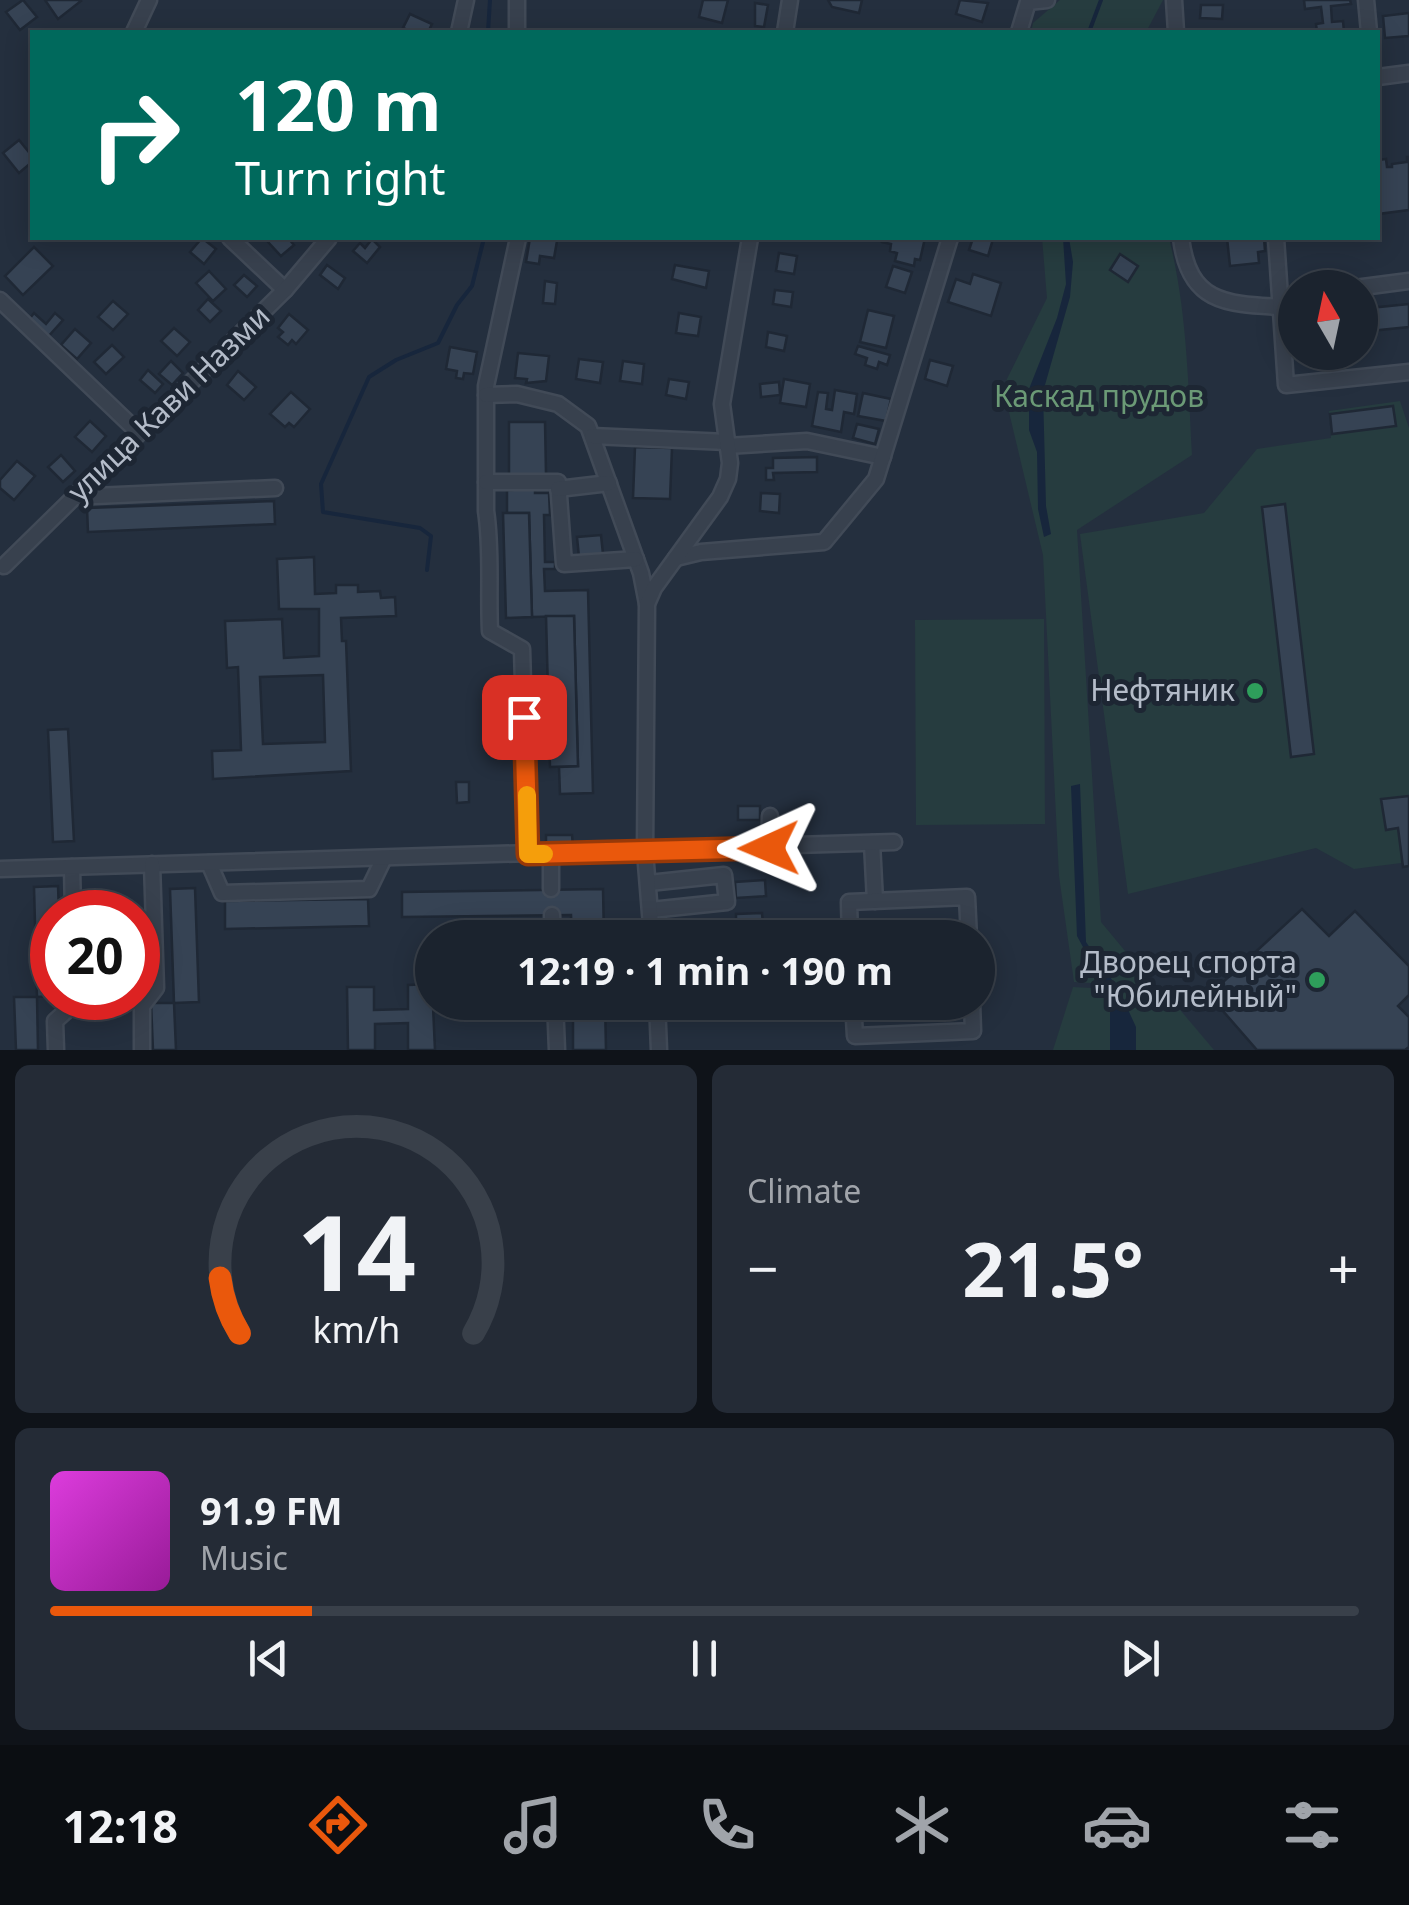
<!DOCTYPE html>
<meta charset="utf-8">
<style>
:root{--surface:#1b232e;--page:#242b36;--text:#f1f3f6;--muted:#a0a4aa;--line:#39404a;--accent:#ea580c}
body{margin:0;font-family:"Noto Sans",sans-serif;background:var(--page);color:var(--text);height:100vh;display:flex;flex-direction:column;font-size:38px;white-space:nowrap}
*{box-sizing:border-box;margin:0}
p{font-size:32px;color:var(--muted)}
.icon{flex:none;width:55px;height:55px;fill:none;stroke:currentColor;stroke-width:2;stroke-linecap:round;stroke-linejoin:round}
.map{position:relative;height:1050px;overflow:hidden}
.panel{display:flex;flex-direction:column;gap:15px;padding:15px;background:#0f1319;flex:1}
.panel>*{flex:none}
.hud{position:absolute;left:30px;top:30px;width:1350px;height:210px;border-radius:0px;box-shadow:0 5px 25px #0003,0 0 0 2px var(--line);background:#00695c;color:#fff;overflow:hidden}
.needle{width:65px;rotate:351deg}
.fabs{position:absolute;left:1278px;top:270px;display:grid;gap:20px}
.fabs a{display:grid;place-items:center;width:100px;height:100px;border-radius:50%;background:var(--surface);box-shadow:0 5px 25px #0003,0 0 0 2px var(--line);font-size:50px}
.speed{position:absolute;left:30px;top:890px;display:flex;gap:20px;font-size:50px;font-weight:700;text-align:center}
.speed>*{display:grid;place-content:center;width:130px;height:130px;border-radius:50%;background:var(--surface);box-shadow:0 5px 25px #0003,0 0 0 2px var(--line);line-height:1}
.speed .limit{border:15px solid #d22;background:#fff;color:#111}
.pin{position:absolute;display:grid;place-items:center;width:85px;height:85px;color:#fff;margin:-42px;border-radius:20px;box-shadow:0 5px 15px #0006}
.me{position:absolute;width:110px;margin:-55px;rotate:269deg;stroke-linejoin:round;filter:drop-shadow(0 0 8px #0008)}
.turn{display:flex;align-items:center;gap:35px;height:210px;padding:0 40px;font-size:45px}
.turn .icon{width:130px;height:130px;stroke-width:2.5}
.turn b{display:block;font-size:70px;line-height:85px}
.big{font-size:75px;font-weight:700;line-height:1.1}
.panel .card{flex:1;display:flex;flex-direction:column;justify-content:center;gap:15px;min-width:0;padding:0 35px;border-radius:15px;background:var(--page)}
.panel .dial{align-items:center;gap:0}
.dial svg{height:260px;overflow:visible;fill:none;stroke:var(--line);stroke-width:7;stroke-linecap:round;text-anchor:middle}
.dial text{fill:var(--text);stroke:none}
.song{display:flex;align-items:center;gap:30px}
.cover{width:120px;height:120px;border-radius:15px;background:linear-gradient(135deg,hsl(300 70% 55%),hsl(300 70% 35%))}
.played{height:10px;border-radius:5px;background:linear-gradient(90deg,var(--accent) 20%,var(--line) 20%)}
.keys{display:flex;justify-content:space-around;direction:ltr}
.heat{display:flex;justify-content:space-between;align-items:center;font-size:55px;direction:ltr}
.panel .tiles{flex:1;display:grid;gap:15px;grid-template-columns:1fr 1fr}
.card:last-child{grid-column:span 2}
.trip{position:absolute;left:415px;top:920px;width:580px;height:100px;border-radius:50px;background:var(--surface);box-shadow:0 5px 25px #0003,0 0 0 2px var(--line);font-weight:700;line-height:100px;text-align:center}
.tabs{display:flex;height:160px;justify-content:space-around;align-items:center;background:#0b0e12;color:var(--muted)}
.tabs .icon{width:70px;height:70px}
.tabs .current{color:var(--accent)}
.tabs b{font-size:45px;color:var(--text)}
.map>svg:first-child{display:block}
.green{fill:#263c3f}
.water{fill:#17263c}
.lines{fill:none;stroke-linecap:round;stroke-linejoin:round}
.stream{stroke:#17263c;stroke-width:4}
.building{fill:#364354;stroke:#1f2835;stroke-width:2.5;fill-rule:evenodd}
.minor-casing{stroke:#414a57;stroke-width:19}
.minor{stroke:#38414e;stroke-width:14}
.route-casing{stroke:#983908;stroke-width:25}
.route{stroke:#ea580c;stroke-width:18}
.slow{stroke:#f59e0b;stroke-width:18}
.leisure-dot{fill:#2e9e5b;stroke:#1d2633;stroke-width:4}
.labels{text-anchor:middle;stroke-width:10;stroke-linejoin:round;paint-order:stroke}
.park-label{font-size:30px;fill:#6b9a76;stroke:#1d2633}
.street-label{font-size:30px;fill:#b4bcc9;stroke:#1d2633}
.poi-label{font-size:30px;fill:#b4bcc9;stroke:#1d2633;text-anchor:end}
</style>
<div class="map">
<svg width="1409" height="1050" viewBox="0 0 1409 1050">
<rect width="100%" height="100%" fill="#242f3e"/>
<g class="green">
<path d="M 1060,0 L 1163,0 L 1146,32 L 1031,32 L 1033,23 Z"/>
<path d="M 1042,238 L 1169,238 C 1187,310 1188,381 1192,455 L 1077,530 L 1101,922 L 1155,987 L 1074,982 L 1059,876 L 1043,555 L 1003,387 L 1047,298 Z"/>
<path d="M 1400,401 L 1409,428 L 1409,862 L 1354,869 L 1316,848 L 1128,894 L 1080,534 L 1204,513 L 1257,449 L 1331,438 L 1329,411 Z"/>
<path d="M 1044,619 L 1045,824 L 916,825 L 915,620 Z"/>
<path d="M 1073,987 L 1165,992 L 1214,1050 L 1053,1050 Z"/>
</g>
<g class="water">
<path d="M 1063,238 L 1069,238 L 1073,262 L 1070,297 L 1043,392 L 1046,506 L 1051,534 L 1044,537 L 1038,509 L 1037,452 L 1029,430 L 1029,389 L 1057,318 L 1066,284 Z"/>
<path d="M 1080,784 L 1086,942 L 1119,990 L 1136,1027 L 1136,1050 L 1110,1050 L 1110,997 L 1077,936 L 1071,786 Z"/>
</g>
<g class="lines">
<g class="stream">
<path d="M 488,32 L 490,0"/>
<path d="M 1089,32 L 1101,0"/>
<path d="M 427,570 L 431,536 L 420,528 L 323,512 L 321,484 L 369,377 L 396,360 L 438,343 L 457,305 L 472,286 L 484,238"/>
</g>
</g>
<g class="building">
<path d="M 23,0 L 37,17 L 20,30 L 6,12 Z"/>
<path d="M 45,0 L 80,0 L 81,1 L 58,19 Z"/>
<path d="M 703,0 L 728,0 L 722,23 L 699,17 Z"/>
<path d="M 828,0 L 862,0 L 859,13 L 832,7 Z"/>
<path d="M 960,0 L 988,3 L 982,22 L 956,14 Z"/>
<path d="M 1304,0 L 1350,0 L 1351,4 L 1331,6 L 1332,22 L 1343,21 L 1344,32 L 1317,32 L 1316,24 L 1323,23 L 1321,7 L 1305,9 Z"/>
<path d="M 755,3 L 768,5 L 764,27 L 755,26 Z"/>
<path d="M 1201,5 L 1223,5 L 1222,19 L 1200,18 Z"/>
<path d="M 1409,13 L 1409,36 L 1385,38 L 1383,16 Z"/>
<path d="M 410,14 L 432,24 L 428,32 L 412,32 L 403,28 Z"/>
<path d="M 19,140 L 32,156 L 32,162 L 19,173 L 3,153 Z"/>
<path d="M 1407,157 L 1409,157 L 1409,210 L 1378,214 L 1378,160 L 1386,159 L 1387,167 L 1392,167 L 1392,164 L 1407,162 Z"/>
<path d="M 202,238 L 216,249 L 204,264 L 190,252 Z"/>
<path d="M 273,238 L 288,238 L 294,245 L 281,256 L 268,242 Z"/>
<path d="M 530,238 L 557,241 L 554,258 L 540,256 L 539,264 L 526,262 Z"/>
<path d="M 883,238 L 925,238 L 920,260 L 915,259 L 914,266 L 895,261 L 897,253 L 890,251 L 891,244 L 882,242 Z"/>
<path d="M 973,238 L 993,239 L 988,256 L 969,250 Z"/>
<path d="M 1227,238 L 1264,238 L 1265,251 L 1258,252 L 1259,263 L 1230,266 Z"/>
<path d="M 372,239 L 380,247 L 367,263 L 353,251 L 360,243 L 365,248 Z"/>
<path d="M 34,247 L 53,266 L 23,295 L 5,276 Z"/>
<path d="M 779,253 L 797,256 L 794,274 L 776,271 Z"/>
<path d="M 1120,254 L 1138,266 L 1128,282 L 1110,270 Z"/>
<path d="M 327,265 L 345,278 L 338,289 L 320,275 Z"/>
<path d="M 675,265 L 709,271 L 706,288 L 672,279 Z"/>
<path d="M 893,266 L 912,272 L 905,293 L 886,287 Z"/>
<path d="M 209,271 L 226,289 L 213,301 L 196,283 Z"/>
<path d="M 973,274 L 1001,283 L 991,316 L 948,302 L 956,279 L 970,284 Z"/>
<path d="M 244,275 L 257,286 L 247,297 L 234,285 Z"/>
<path d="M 545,281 L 557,283 L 555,304 L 543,303 Z"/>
<path d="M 775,290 L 793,292 L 791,307 L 773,304 Z"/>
<path d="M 208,299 L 221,311 L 210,322 L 198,310 Z"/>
<path d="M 113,301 L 128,314 L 113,330 L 98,317 Z"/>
<path d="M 1409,304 L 1409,327 L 1360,332 L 1360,309 Z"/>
<path d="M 868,310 L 894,316 L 886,348 L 860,342 Z"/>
<path d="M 34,313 L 46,324 L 55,313 L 63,320 L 46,339 L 27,322 Z"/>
<path d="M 679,313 L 701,317 L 698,336 L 676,333 Z"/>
<path d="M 289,314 L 308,330 L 296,344 L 292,340 L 288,345 L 278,337 L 283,332 L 278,328 Z"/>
<path d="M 174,328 L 190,342 L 177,356 L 161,341 Z"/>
<path d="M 75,329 L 91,343 L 77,359 L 61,345 Z"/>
<path d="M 768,332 L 787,336 L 784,351 L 766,347 Z"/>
<path d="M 112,345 L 124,357 L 106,374 L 94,362 Z"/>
<path d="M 858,346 L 890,355 L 887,365 L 879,362 L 877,369 L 865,365 L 867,358 L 855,354 Z"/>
<path d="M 450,347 L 477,352 L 473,374 L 464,373 L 463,379 L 456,378 L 457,371 L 446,369 Z"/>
<path d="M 518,353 L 549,356 L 546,381 L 526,383 L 527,379 L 515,378 Z"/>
<path d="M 579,359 L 603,362 L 600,383 L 576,379 Z"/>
<path d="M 930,360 L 953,366 L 947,386 L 925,379 Z"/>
<path d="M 171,361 L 183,373 L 172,385 L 159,374 Z"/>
<path d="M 623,361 L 644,364 L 642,384 L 620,381 Z"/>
<path d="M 148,370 L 163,384 L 155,393 L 140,380 Z"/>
<path d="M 238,371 L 256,387 L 244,400 L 227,385 Z"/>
<path d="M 669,379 L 689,382 L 686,399 L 666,395 Z"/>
<path d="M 784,379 L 810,384 L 806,407 L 780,403 Z"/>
<path d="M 779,382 L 780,395 L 761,397 L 760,384 Z"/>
<path d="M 835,390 L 857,394 L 854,414 L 844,412 L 841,432 L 812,426 L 818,392 L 828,393 L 826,409 L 832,410 Z"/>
<path d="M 291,392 L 310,409 L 294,427 L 289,423 L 285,427 L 270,414 Z"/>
<path d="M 863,393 L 891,399 L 886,421 L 858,416 Z"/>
<path d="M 1393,406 L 1396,426 L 1332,434 L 1330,414 Z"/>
<path d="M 90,421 L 106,436 L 92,452 L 75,437 Z"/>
<path d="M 509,422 L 545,422 L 546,474 L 509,475 Z"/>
<path d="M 857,424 L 879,429 L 875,444 L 853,438 Z"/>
<path d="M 635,447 L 672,448 L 670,499 L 633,498 Z"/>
<path d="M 61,455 L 75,471 L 63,482 L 48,467 Z"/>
<path d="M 817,457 L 817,472 L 773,473 L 774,480 L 766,480 L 766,468 L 773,468 L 773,458 Z"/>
<path d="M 17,461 L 35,476 L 14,500 L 0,488 L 0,480 Z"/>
<path d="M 535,489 L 535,493 L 549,493 L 550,515 L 544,515 L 545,562 L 555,562 L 555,569 L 544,569 L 545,591 L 588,590 L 593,793 L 560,794 L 559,767 L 578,766 L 574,616 L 532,617 L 529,513 L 507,513 L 507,490 Z"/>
<path d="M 761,493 L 780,494 L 779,513 L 760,511 Z"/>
<path d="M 274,501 L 275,524 L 88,532 L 87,508 Z"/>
<path d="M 1285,504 L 1314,754 L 1291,757 L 1262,507 Z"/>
<path d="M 503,513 L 529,513 L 532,617 L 506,618 Z"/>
<path d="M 601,535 L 603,554 L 579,557 L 577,537 Z"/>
<path d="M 314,557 L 315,594 L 336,593 L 336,585 L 358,585 L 358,592 L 380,591 L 381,598 L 395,597 L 396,616 L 341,618 L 342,641 L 346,641 L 351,771 L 213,779 L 212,751 L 241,750 L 238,667 L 227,668 L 225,621 L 282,619 L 284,658 L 319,656 L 319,609 L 279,609 L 277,559 ZM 323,675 L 325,742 L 263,744 L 260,677 Z"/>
<path d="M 546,616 L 574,616 L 578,766 L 550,767 Z"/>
<path d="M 68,729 L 74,841 L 53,842 L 48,730 Z"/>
<path d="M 456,782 L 469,782 L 469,802 L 457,803 Z"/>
<path d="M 1409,796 L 1409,866 L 1403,867 L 1398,828 L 1386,830 L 1381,799 Z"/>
<rect x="738" y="806" width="22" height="14"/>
<path d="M 546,835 L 572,835 L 573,847 L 546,848 Z"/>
<path d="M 765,880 L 766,896 L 736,898 L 735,882 Z"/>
<path d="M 58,886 L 59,912 L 52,912 L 52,996 L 37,997 L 34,887 Z"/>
<path d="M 195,888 L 199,1002 L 174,1003 L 170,889 Z"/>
<path d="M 603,889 L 604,938 L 572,938 L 571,915 L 402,917 L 402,892 Z"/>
<path d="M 368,899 L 369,926 L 225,929 L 225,901 Z"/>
<path d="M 1302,909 L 1329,936 L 1355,911 L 1409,966 L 1409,995 L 1398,1006 L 1409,1017 L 1409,1047 L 1405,1050 L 1257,1050 L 1209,995 Z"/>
<path d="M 762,913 L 763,925 L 736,926 L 736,914 Z"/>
<path d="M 944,929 L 945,938 L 876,938 L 876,933 Z"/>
<path d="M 432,984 L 435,1050 L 408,1050 L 408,1023 L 375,1024 L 375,1050 L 348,1050 L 347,987 L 374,987 L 374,1010 L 408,1009 L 408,985 Z"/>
<path d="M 14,997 L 37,997 L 38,1050 L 16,1050 Z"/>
<path d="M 573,1002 L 605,1002 L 606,1050 L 573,1050 Z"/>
<path d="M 151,1003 L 174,1003 L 176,1050 L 153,1050 Z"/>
</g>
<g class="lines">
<g class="minor-casing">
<g id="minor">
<path d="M 517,0 L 517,32"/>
<path d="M 1174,0 L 1176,32"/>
<path d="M 1366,0 L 1369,32"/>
<path d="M 134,32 L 149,0"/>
<path d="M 459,32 L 466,0"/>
<path d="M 785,32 L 790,0"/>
<path d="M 1019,32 L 1028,2 L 1047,0"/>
<path d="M 1378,77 L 1409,73"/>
<path d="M 230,238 L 285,290"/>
<path d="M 518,238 L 486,386 L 486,511 C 492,550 488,591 490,631 L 522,649 L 528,854"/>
<path d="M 1181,238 C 1189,303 1225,304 1281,307"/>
<path d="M 1276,238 L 1286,385 L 1409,372"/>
<path d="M 1355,288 L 1409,281"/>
<path d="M 0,300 L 139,433"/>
<path d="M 486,395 L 517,394 L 558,404 L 588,426 L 641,573 L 647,604"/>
<path d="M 592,436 L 727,442"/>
<path d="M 727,446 L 807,441 L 883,457"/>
<path d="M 486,482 L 558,482 L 564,564 L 636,559"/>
<path d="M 558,489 L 609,483"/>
<path d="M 73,497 L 275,488"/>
<path d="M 676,558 L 701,552 L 824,542 L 876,479 L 950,238"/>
<path d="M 4,566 L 285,290 L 329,238"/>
<path d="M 872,843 L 875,901"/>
<path d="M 769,848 L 770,816"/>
<path d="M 551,854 L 551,889"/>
<path d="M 209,863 L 222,893 L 369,889 L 384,858"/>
<path d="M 72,867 L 73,912"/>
<path d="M 0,869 L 894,842"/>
<path d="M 649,883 L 724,875 L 727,902 L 651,910"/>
<path d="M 552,915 L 553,938"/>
<path d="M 652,938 L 645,852 L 647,604 L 654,588 L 720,497 L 728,479 L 730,463 L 722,404 L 750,238"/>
<path d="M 850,938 L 849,902 L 967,897 L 969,938"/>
<path d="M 555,1002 L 557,1050"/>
<path d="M 657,1002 L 659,1050"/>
<path d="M 853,1002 L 855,1036 L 973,1031 L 972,1002"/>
<path d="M 657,1003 L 737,1003"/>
<path d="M 56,1050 L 55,1021 L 74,1004 L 74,998"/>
<path d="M 142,1050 L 142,1006 L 156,988 L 152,864"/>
</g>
</g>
<use href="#minor" class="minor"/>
</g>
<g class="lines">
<g class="route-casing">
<path id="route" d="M 524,717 L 528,854 L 769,848"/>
</g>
<use href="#route" class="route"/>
<path class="slow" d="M 527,795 L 528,854 L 544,854"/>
</g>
<g class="leisure-dot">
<circle cx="1255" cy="691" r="10"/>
<circle cx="1317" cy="980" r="10"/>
</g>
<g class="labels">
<g class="park-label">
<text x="1099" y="407">Каскад прудов</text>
</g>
<g class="street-label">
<text transform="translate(169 404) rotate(-44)" y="10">улица Кави Назми</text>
</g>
<g class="poi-label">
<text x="1235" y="701">Нефтяник</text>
<text x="1297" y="973">Дворец спорта<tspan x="1297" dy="34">"Юбилейный"</tspan></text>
</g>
</g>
</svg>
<div class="fabs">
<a><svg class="needle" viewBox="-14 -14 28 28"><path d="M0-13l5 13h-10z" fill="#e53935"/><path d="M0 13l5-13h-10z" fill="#a0a4aa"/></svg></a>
</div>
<div class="speed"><div class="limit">20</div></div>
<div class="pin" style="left:524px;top:717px;background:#d93025"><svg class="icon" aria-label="arrive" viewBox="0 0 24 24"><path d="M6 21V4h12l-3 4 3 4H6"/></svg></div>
<svg class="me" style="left:769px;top:848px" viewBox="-20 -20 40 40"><path d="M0-17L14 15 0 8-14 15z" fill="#ea580c" stroke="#fff" stroke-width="4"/></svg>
<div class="trip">12:19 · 1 min · 190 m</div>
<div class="hud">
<div class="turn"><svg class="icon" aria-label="right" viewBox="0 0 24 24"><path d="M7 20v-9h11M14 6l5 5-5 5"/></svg><div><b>120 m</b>Turn right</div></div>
</div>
</div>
<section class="panel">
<div class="tiles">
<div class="card dial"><svg viewBox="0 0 100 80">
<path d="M14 69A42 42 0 1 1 86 69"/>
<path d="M14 69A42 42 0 0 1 8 52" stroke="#ea580c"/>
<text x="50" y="56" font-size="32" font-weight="700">14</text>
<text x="50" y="72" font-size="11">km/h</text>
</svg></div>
<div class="card"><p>Climate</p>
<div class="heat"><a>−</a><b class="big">21.5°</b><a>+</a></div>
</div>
<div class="card">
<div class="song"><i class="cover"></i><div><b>91.9 FM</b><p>Music</p></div></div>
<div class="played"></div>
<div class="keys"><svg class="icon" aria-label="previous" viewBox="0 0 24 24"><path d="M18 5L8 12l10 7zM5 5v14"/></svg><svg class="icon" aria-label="pause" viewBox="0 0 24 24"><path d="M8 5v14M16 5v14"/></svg><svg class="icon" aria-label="next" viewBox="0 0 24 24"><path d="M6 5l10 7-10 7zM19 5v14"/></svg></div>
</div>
</div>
</section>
<nav class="tabs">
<b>12:18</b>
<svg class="icon current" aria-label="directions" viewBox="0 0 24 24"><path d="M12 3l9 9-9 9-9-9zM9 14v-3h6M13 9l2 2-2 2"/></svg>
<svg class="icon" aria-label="music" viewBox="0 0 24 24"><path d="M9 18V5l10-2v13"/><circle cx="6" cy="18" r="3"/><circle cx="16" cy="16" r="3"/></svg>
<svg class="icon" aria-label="phone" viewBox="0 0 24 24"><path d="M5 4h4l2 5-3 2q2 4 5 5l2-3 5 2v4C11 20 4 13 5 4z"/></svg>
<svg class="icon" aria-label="climate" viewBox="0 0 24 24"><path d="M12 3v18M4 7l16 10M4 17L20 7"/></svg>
<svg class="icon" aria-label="car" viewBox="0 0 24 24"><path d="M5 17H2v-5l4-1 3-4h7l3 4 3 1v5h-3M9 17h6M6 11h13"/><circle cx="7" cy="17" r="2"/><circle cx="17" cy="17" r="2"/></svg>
<svg class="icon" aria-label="filters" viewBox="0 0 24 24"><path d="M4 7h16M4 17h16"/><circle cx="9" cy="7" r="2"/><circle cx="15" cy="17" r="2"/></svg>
</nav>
